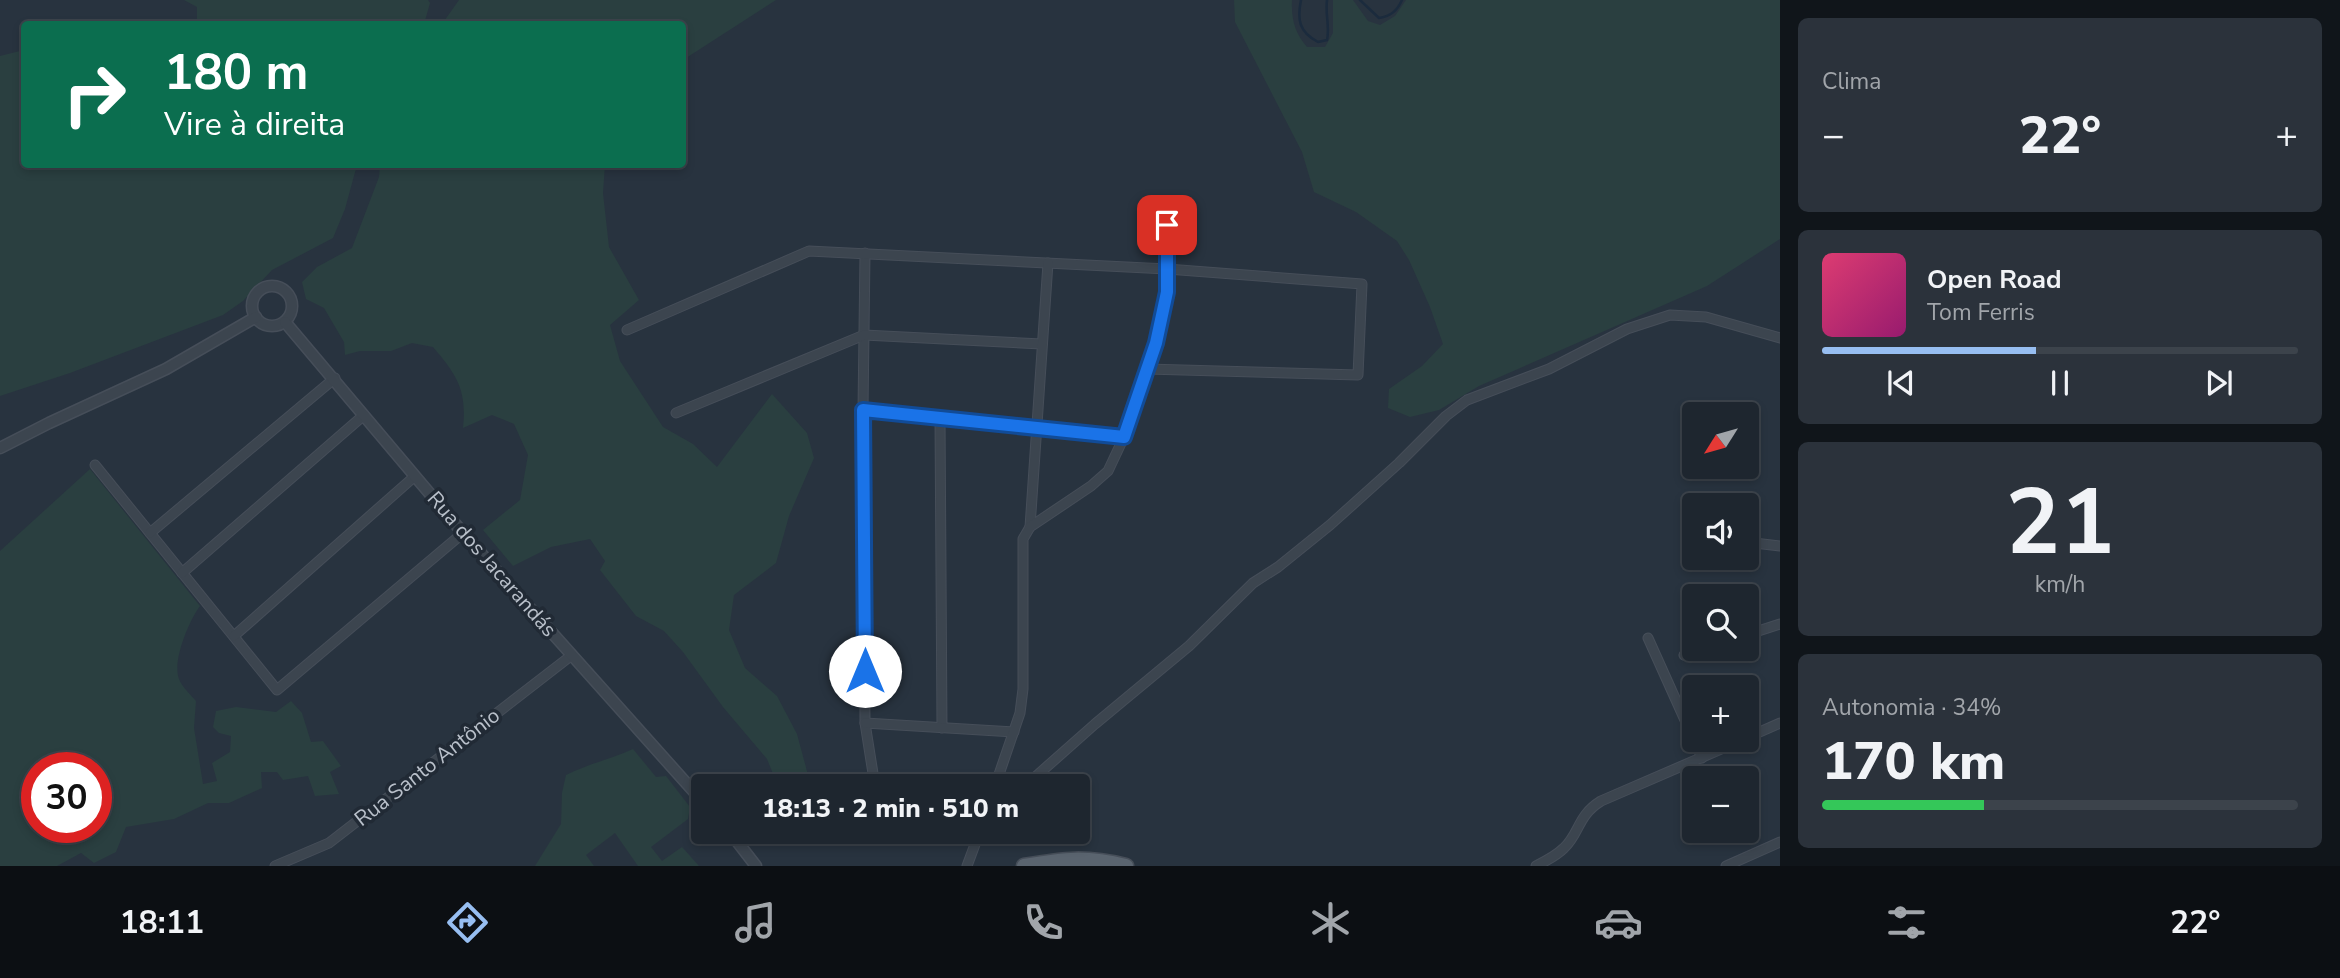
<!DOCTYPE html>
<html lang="pt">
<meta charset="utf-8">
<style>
:root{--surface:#1e262f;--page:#2b323b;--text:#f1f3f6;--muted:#a1a5aa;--line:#3c434b;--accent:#97bef1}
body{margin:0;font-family:"Nunito Sans",sans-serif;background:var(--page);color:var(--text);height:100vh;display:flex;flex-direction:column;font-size:26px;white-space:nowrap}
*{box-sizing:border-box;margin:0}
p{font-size:23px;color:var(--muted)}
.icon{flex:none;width:38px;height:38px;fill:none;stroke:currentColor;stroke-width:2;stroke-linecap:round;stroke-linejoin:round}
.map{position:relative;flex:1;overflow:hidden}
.details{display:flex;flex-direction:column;gap:18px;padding:18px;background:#10151a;width:560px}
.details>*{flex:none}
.hud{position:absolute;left:21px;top:21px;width:665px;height:147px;border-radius:7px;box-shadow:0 4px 10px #0003,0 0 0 2px var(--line);background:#0b6e4f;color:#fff;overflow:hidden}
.needle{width:46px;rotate:233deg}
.controls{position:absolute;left:1682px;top:402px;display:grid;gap:14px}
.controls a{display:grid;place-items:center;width:77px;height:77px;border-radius:7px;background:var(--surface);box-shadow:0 4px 10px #0003,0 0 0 2px var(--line);font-size:35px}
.speed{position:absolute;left:21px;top:752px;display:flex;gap:14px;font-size:35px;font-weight:700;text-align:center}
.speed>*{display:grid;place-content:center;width:91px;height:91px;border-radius:50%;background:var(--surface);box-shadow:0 4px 10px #0003,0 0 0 2px var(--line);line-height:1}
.speed .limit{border:10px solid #d22;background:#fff;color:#111}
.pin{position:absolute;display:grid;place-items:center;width:60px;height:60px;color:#fff;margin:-30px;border-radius:14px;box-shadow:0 4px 10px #0006}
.me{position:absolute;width:77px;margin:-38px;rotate:0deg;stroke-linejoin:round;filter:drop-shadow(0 0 5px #0008)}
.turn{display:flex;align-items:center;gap:24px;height:147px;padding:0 28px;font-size:32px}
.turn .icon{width:91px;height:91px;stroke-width:2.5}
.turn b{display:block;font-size:49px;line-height:60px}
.big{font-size:52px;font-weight:800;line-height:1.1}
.details .card{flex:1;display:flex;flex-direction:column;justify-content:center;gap:10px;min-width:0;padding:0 24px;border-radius:10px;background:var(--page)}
.details .dial{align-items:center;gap:0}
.dial b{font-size:91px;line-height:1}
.song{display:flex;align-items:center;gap:21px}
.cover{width:84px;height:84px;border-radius:10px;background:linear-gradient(135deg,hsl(340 70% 55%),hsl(320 70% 35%))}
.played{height:7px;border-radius:4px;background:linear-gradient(90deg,var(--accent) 45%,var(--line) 45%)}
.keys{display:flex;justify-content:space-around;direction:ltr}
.heat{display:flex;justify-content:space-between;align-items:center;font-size:38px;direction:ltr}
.charge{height:10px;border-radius:5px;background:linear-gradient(90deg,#34c759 34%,var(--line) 0)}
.trip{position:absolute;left:691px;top:774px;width:399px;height:70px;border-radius:7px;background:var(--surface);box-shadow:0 4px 10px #0003,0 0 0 2px var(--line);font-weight:800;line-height:70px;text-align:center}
.tabs{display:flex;height:112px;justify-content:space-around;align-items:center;background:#0c0f13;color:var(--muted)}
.tabs .icon{width:49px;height:49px}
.tabs .active{color:var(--accent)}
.tabs b{font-size:32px;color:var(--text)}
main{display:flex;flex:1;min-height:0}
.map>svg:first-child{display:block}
.green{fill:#2a3f40;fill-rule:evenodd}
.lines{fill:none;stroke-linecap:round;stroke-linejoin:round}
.stream{stroke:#1b2b3d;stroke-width:2.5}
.minor-casing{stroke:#464e59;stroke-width:11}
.tertiary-casing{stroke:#464e59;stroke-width:13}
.primary-casing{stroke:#464e59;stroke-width:17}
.minor{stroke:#3c454f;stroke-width:9}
.tertiary{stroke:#3c454f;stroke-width:10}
.primary{stroke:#5a646f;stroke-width:14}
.route-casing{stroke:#114b97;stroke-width:18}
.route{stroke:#1a73e8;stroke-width:12}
.labels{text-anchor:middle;stroke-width:7;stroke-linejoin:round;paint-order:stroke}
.street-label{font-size:21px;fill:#b9c0ca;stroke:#212a35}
</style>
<main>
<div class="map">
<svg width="1780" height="866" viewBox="0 0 1780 866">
<rect width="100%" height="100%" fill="#28333f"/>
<g class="green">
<path d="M 184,0 L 428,0 L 430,3 L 424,24 L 197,24 L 197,7 Z"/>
<path d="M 459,0 L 776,0 L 683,60 L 682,24 L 442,24 Z"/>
<path d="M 1234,0 L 1292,0 C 1291,19 1295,33 1307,47 L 1325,47 L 1333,33 L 1333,0 L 1353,0 L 1368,21 L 1380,25 L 1395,16 L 1406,0 L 1780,0 L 1780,239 L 1707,286 L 1479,386 L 1439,410 L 1410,417 L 1388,408 L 1389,389 L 1422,366 L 1443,344 L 1430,307 L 1409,260 L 1397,241 L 1356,212 L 1314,192 L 1302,152 L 1235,22 Z"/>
<path d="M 24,50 L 24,164 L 357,165 L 345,209 L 333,238 L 272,270 L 243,301 L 223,315 L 70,373 L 0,396 L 0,56 Z"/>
<path d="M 380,165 L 605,165 L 603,193 L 609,247 L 639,300 L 610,325 L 620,361 L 663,427 L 693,444 L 717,467 L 772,394 L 807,433 L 814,458 L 789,516 L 776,563 L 734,595 L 729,630 L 745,668 L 777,696 L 797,734 L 811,786 L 778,786 L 767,759 L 723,707 L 683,652 L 664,631 L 636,616 L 600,570 L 605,561 L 590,539 L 551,547 L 513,566 L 483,530 L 520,500 L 528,455 L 514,424 L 492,415 L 463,428 C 467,390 457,375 433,347 L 412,343 L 391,351 L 360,351 L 345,355 L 344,342 L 324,308 L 306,299 L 302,282 L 317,267 L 352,248 L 379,177 Z"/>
<path d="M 90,469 L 200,606 C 189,621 172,661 179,679 C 182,687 191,695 196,701 L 194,728 L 203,784 L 217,781 L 212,763 L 230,752 L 231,736 L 219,733 L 213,727 L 216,711 L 236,707 L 276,712 L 291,701 L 302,713 L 311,742 L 323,741 L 341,766 L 330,772 L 339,794 L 315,796 L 308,776 L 283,780 L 277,772 L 261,772 L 262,788 L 229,803 L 208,803 L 174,819 L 126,827 L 116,852 L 94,863 L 81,853 L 57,866 L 0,866 L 0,551 ZM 96,768 L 96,828 L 37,828 L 37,768 Z"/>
<path d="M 633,749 L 656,777 L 666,776 L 690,807 L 688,819 L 651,847 L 662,861 L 682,847 L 699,866 L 638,866 L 615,833 L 586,855 L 594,866 L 535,866 L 561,824 L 562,793 L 566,775 C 588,764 611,759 633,749 Z"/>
</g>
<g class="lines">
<g class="stream">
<path d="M 1301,0 C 1297,20 1299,32 1318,42 L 1327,40 C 1330,27 1325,14 1327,0"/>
<path d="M 1360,0 L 1379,18 C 1391,16 1397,11 1402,0"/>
</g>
<g class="minor-casing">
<g id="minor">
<path d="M 865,253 L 863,410 L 865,723 L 875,786"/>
<path d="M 627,330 L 809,251 L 1167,269 L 1362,284 L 1358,375 L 1147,369"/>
<path d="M 863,410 L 1124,437"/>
<path d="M 676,413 L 864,335 L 1042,344"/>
<path d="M 940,418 L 942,728"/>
<path d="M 95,465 L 277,690 L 463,533"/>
<path d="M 1030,527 L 1048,263"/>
<path d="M 150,533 L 335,378"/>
<path d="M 1746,542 L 1780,546"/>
<path d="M 182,573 L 364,415"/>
<path d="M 1746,635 L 1780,624"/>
<path d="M 234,636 L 415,476"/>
<path d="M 1648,638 L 1702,758"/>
<path d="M 1684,655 L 1703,649"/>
<path d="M 865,723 L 1014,732"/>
<path d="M 1746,738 L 1780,723"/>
<path d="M 995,786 L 1020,713 L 1023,689 L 1023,539 L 1030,527 L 1091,486 L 1108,471 L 1124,437 L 1156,343 L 1167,292 L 1167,203"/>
<path d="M 1025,786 L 1095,724 L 1189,646 L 1253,583 L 1278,567 L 1330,525 L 1399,463 L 1446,416 L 1467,400 L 1549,369 L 1627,329 L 1670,315 L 1706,317 L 1780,338"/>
<path d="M 275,866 L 329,843 L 572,655"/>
<path d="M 967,866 L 980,831"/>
<path d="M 1536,866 C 1546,861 1556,856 1564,848 C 1580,833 1577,816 1601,801 L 1742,740"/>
<path d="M 1726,866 L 1780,842"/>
</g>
</g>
<g class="tertiary-casing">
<g id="tertiary">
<circle cx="272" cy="306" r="20"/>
<path d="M 285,322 L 463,533 L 704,803"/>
<path d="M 0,448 L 49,423 L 166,369 L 256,317"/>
<path d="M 729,831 L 756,866"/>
</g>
</g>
<g class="primary-casing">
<path id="primary" d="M 1024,866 C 1065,859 1085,856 1126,866"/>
</g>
<use href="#minor" class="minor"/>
<use href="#tertiary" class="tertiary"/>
<use href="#primary" class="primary"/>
</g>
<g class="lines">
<g class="route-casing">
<path id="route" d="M 865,671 L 863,410 L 1124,437 L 1156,343 L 1167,292 L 1167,225"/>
</g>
<use href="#route" class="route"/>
</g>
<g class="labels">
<g class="street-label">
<text transform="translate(492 564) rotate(49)" y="7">Rua dos Jacarandás</text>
<text transform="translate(427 767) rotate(-38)" y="7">Rua Santo Antônio</text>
</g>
</g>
</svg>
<div class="controls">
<a><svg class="needle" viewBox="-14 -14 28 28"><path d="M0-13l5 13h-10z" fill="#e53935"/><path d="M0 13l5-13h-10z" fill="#a1a5aa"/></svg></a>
<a><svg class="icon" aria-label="sound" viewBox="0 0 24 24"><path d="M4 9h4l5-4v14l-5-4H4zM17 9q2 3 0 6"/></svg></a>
<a><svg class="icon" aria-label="search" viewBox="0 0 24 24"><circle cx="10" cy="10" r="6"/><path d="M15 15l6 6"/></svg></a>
<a>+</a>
<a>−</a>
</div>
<div class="speed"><div class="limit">30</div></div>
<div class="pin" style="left:1167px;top:225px;background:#d93025"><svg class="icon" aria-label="arrive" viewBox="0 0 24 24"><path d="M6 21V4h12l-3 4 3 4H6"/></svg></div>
<svg class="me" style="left:865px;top:671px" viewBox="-20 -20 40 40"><circle r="19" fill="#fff"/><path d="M0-13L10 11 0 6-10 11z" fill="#1a73e8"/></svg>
<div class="trip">18:13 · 2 min · 510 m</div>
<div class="hud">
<div class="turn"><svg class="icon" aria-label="right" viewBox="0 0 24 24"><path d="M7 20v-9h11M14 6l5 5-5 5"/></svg><div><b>180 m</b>Vire à direita</div></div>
</div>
</div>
<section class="details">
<div class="card"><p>Clima</p>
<div class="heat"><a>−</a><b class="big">22°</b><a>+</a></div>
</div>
<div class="card">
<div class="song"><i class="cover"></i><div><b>Open Road</b><p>Tom Ferris</p></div></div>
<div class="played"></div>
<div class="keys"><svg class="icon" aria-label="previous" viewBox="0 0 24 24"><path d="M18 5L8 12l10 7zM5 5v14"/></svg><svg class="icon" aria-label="pause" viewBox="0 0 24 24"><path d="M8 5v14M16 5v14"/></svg><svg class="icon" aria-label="next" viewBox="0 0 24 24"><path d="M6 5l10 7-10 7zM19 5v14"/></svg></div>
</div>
<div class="card dial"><b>21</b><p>km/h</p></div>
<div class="card"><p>Autonomia · 34%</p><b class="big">170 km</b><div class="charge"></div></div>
</section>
</main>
<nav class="tabs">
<b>18:11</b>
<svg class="icon active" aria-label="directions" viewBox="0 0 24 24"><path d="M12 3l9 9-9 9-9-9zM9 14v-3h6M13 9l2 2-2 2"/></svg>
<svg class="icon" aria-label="music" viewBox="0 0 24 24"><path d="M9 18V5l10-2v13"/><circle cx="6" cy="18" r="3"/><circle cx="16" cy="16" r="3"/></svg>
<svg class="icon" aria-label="phone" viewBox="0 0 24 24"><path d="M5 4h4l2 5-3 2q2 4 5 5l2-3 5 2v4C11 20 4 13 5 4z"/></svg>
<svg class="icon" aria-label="climate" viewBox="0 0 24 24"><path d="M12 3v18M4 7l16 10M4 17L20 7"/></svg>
<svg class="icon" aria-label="car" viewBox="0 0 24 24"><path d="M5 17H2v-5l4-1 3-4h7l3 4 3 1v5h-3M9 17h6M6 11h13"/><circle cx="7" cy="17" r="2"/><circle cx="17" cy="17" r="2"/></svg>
<svg class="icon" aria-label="filters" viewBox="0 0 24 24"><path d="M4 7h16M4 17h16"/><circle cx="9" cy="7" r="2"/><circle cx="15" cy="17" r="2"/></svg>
<b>22°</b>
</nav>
